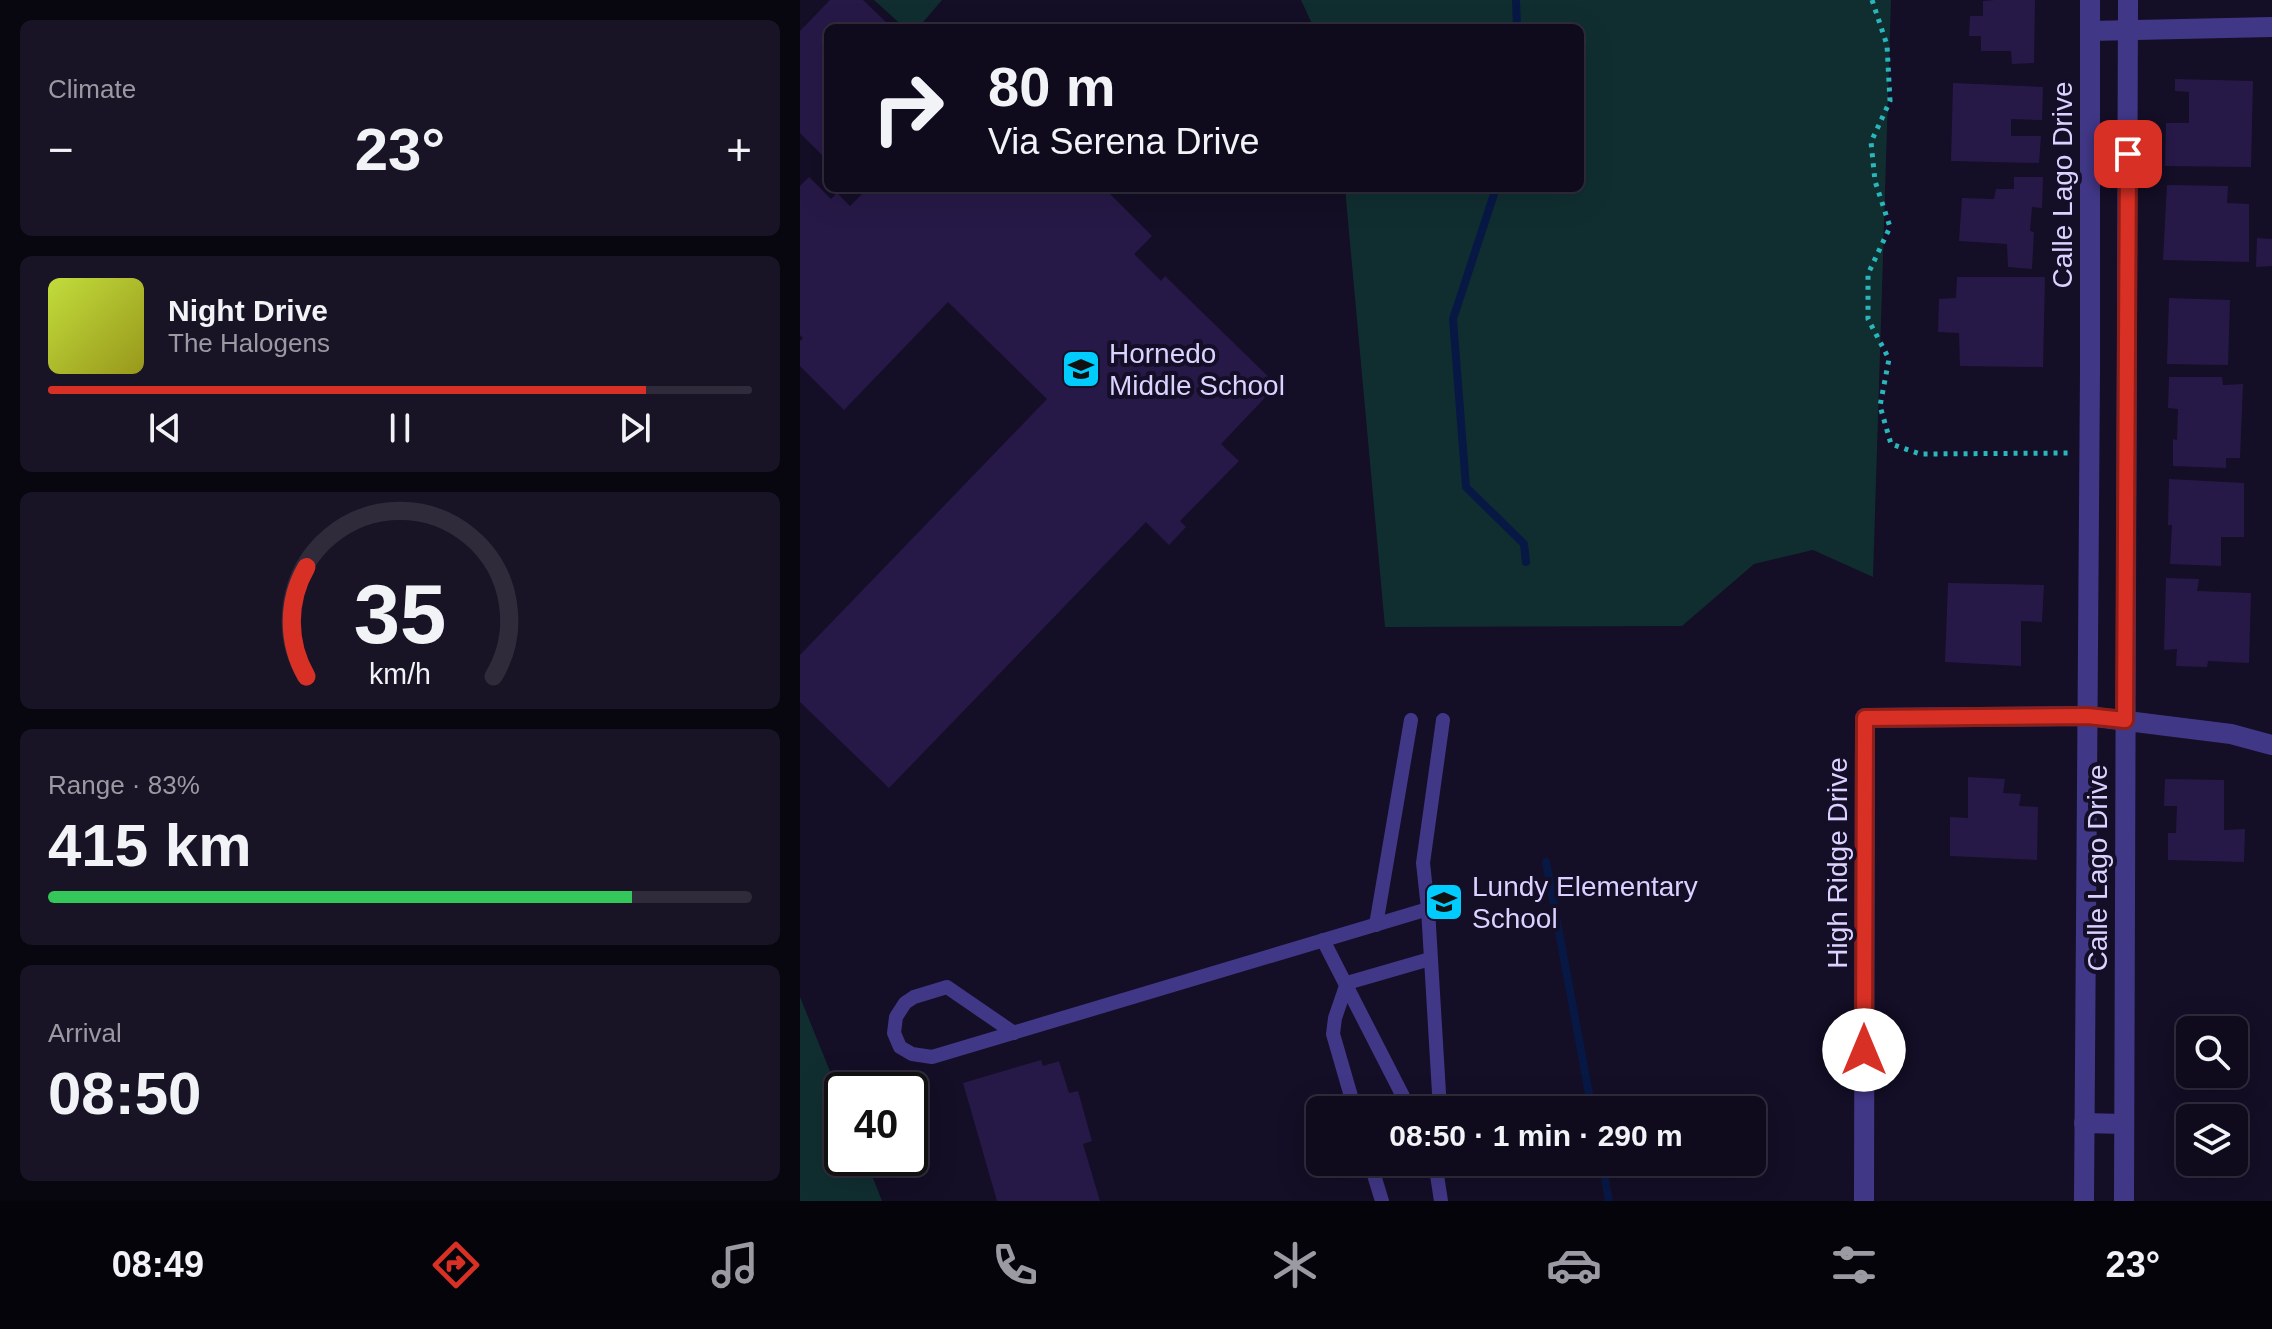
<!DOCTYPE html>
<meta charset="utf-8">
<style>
:root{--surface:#0f0a1c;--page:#181325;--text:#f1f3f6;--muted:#9b9aa3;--line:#2f2b3b;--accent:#d93025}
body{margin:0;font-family:Arial,sans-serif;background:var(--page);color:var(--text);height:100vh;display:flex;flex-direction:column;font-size:30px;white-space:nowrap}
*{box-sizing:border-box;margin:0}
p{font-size:26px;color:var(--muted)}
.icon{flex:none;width:44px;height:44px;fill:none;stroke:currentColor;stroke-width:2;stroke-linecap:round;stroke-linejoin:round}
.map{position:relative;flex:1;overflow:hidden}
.sheet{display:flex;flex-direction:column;gap:20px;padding:20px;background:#08060f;width:800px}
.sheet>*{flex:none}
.hud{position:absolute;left:24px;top:24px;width:760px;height:168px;border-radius:12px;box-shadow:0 8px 32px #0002,0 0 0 2px var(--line);background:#0f0a1c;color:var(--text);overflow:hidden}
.buttons{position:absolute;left:1376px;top:1016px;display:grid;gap:16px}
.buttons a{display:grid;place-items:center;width:72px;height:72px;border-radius:12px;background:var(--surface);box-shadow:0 8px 32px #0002,0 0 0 2px var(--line);font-size:40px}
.speed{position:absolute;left:24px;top:1072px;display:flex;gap:16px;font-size:40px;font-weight:700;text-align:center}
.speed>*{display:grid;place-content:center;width:104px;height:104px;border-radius:50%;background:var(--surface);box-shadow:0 8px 32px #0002,0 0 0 2px var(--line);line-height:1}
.speed .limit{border:4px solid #111;border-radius:12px;background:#fff;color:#111}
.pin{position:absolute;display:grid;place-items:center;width:68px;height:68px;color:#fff;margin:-34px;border-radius:16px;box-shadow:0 4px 12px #0006}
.me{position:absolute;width:88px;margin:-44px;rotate:0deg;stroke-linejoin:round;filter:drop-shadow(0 0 6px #0008)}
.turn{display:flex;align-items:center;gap:28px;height:168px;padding:0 32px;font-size:36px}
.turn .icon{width:104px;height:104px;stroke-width:2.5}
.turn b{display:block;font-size:56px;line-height:68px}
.big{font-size:60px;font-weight:600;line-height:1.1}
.sheet .card{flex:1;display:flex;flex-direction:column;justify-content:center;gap:12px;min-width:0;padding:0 28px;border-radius:12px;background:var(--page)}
.sheet .dial{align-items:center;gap:0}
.dial svg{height:208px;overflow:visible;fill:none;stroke:var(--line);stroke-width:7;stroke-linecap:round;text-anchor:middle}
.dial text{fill:var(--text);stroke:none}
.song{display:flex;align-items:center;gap:24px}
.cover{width:96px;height:96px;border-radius:12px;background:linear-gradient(135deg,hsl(70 70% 55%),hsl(60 70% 35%))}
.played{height:8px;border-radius:4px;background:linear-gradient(90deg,var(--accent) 85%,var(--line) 85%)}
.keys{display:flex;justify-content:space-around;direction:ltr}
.heat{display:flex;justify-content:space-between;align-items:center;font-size:44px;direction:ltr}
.charge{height:12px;border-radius:6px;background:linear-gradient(90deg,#34c759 83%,var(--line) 0)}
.trip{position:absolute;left:506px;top:1096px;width:460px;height:80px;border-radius:12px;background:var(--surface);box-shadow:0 8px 32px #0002,0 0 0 2px var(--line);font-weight:600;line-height:80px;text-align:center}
.tab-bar{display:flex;height:128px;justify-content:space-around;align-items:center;background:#06040b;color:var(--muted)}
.tab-bar .icon{width:56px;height:56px}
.tab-bar .selected{color:var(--accent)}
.tab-bar b{font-size:36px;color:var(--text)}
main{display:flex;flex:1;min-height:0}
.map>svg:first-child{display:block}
.green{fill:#102e30}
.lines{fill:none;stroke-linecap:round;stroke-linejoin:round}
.stream{stroke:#081845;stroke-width:8}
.building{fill:#271947}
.path{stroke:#2ab7bc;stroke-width:5;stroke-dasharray:4 6;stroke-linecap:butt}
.service{stroke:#413787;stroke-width:14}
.minor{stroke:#413787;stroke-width:20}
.tertiary{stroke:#413787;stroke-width:20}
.route-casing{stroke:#8d1f18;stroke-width:20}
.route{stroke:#d93025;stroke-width:14}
.labels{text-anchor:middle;stroke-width:8;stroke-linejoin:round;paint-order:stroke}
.street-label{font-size:28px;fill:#dcd2ff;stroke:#140e26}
.poi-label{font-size:28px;fill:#dcd2ff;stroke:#140e26;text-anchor:start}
</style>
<main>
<section class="sheet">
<div class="card"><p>Climate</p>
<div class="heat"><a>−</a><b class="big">23°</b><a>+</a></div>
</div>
<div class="card">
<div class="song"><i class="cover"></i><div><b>Night Drive</b><p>The Halogens</p></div></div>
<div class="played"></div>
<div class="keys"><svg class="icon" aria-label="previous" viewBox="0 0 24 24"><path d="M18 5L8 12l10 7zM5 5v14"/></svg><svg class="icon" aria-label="pause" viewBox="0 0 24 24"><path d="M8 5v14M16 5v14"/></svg><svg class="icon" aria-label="next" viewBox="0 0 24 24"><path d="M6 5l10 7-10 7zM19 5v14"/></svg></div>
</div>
<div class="card dial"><svg viewBox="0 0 100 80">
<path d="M14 69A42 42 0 1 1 86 69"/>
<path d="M14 69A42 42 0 0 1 14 27" stroke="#d93025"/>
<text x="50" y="56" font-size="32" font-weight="700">35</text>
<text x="50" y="72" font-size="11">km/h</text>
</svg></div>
<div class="card"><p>Range · 83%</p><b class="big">415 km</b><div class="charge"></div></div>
<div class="card"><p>Arrival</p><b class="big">08:50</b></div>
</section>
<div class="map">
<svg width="1472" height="1201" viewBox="0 0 1472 1201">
<rect width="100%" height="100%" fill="#140e26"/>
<g class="green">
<path d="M 74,0 L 142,0 L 118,28 L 105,28 Z"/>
<path d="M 501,0 L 1091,0 L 1073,577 L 1013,550 L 954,564 L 882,626 L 585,627 L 545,188 L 780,188 L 780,28 L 514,28 Z"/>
<path d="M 0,997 L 42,1101 L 42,1158 L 65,1158 L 82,1201 L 0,1201 Z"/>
</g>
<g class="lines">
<g class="stream">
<path d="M 716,0 L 717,28"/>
<path d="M 696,188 L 653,319 L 666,487 L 724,544 L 726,562"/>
<path d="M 746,862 L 792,1110"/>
<path d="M 802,1162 L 809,1201"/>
</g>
</g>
<g class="building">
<path d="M 30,0 L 63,0 L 92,28 L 28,28 L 28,161 L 0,133 L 0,31 Z"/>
<path d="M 1195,0 L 1235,0 L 1234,63 L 1212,64 L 1211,51 L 1181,51 L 1181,36 L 1169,36 L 1170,16 L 1183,16 L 1183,1 Z"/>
<path d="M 1375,79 L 1453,81 L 1451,167 L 1365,166 L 1366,123 L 1389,123 L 1389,92 L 1375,91 Z"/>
<path d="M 1153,83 L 1243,87 L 1242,120 L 1211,119 L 1211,136 L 1241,136 L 1239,163 L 1151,161 Z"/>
<path d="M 9,177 L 31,199 L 37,193 L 50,206 L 62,194 L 56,188 L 304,188 L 352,236 L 334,254 L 361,281 L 365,276 L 477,385 L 421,444 L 439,461 L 380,521 L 386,527 L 369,545 L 346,522 L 89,788 L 0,702 L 0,655 L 247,399 L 148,302 L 44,410 L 0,366 L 0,341 L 3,338 L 0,335 L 0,186 Z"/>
<path d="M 1214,177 L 1243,177 L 1242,208 L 1232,207 L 1230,231 L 1234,232 L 1232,269 L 1208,267 L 1207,244 L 1159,241 L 1162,198 L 1194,199 L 1196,189 L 1214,189 Z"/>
<path d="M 1367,185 L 1428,186 L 1427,203 L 1449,204 L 1449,262 L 1363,260 Z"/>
<path d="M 1457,238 L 1472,239 L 1472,266 L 1456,267 Z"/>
<path d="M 1157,277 L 1245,277 L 1243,367 L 1160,366 L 1159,333 L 1138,332 L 1139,299 L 1156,298 Z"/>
<path d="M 1369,298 L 1430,300 L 1428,365 L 1367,364 Z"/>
<path d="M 1369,377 L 1422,377 L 1423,385 L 1443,384 L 1440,458 L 1426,458 L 1426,468 L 1373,466 L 1373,439 L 1377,440 L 1378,409 L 1368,408 Z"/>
<path d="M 1369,479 L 1444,483 L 1444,537 L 1421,537 L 1421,566 L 1370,564 L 1372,525 L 1368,525 Z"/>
<path d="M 1366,578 L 1399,579 L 1397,591 L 1451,593 L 1449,663 L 1408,661 L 1407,667 L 1376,666 L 1377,649 L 1364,650 Z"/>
<path d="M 1148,583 L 1244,585 L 1242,622 L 1221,621 L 1221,666 L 1145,662 Z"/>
<path d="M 1168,777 L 1205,779 L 1203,793 L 1221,794 L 1219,806 L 1238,807 L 1237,860 L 1150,856 L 1150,817 L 1168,818 Z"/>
<path d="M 1365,779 L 1424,780 L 1424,830 L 1445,829 L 1444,862 L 1368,860 L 1368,833 L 1376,833 L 1377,806 L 1364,806 Z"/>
<path d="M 241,1060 L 243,1066 L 259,1061 L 269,1093 L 278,1091 L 292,1141 L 283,1144 L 300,1201 L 197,1201 L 163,1083 Z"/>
</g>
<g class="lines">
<path class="path" d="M 1072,0 L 1087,45 L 1090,101 L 1071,142 L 1075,181 L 1090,227 L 1068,274 L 1068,319 L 1089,359 L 1080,406 L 1091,444 L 1120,454 L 1268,453"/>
<g class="service">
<path d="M 576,925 L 611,720"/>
<path d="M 523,940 L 610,1110"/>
<path d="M 547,983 L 535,1018 L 533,1034 L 555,1110"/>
<path d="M 547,983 L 630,959"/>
<path d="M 214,1033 L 147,987 L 114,997 L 105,1003 L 96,1017 L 94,1033 L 100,1047 L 112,1054 L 132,1057 L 628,909"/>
<path d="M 638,1110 L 639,1093 L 628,909 L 623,863 L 643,720"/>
<path d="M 570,1162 L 582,1201"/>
<path d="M 635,1162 L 641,1201"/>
</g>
<g class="minor">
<path d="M 1290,31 L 1472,27"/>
<path d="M 1284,1123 L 1324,1124"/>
<path d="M 1284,1201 L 1290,370 L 1290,0"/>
<path d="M 1324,1201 L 1328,0"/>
</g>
<path class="tertiary" d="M 1064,1201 L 1065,718 L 1287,716 L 1431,734 L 1472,745"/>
</g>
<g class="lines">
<g class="route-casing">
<path id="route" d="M 1064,1050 L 1065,718 L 1287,716 L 1325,720 L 1328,154"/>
</g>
<use href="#route" class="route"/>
</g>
<defs>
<g id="school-square" transform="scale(2)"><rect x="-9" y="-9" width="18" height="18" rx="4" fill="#00ccfd" stroke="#140e26"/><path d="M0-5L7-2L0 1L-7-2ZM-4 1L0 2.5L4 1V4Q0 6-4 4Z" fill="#111"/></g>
</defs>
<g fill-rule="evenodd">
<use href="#school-square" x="281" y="369"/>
<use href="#school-square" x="644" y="902"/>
</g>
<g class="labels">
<g class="street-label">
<text transform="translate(1262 185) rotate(-90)" y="10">Calle Lago Drive</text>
<text transform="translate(1037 863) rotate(-90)" y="10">High Ridge Drive</text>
<text transform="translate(1297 868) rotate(-90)" y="10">Calle Lago Drive</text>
</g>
<g class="poi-label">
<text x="309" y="363">Hornedo<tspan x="309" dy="32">Middle School</tspan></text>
<text x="672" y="896">Lundy Elementary<tspan x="672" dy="32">School</tspan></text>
</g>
</g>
</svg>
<div class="buttons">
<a><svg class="icon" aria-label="search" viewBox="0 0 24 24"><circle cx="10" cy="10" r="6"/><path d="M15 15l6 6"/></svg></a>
<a><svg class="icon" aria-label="layers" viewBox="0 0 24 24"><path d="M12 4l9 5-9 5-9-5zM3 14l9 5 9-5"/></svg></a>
</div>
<div class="speed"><div class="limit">40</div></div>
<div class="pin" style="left:1328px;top:154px;background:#d93025"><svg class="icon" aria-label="arrive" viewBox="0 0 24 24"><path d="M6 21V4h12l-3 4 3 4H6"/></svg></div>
<svg class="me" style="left:1064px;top:1050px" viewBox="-20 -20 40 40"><circle r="19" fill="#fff"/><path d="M0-13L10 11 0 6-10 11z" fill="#d93025"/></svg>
<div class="trip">08:50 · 1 min · 290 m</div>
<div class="hud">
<div class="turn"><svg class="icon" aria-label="right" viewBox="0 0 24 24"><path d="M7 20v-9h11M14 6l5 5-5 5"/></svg><div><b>80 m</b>Via Serena Drive</div></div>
</div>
</div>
</main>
<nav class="tab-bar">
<b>08:49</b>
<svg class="icon selected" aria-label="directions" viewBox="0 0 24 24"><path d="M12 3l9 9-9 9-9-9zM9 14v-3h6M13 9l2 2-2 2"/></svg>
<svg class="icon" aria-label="music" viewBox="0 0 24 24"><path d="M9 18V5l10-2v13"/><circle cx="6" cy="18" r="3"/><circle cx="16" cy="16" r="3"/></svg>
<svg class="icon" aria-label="phone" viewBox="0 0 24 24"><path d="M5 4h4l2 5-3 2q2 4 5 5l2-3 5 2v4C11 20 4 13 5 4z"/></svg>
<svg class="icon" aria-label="climate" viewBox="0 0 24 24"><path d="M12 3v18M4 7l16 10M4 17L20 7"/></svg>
<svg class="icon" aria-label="car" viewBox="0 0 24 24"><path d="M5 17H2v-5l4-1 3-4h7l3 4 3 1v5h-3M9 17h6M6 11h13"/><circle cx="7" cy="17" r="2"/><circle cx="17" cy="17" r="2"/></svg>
<svg class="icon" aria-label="filters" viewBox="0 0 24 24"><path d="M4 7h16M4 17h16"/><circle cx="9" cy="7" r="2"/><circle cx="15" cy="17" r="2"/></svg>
<b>23°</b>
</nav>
